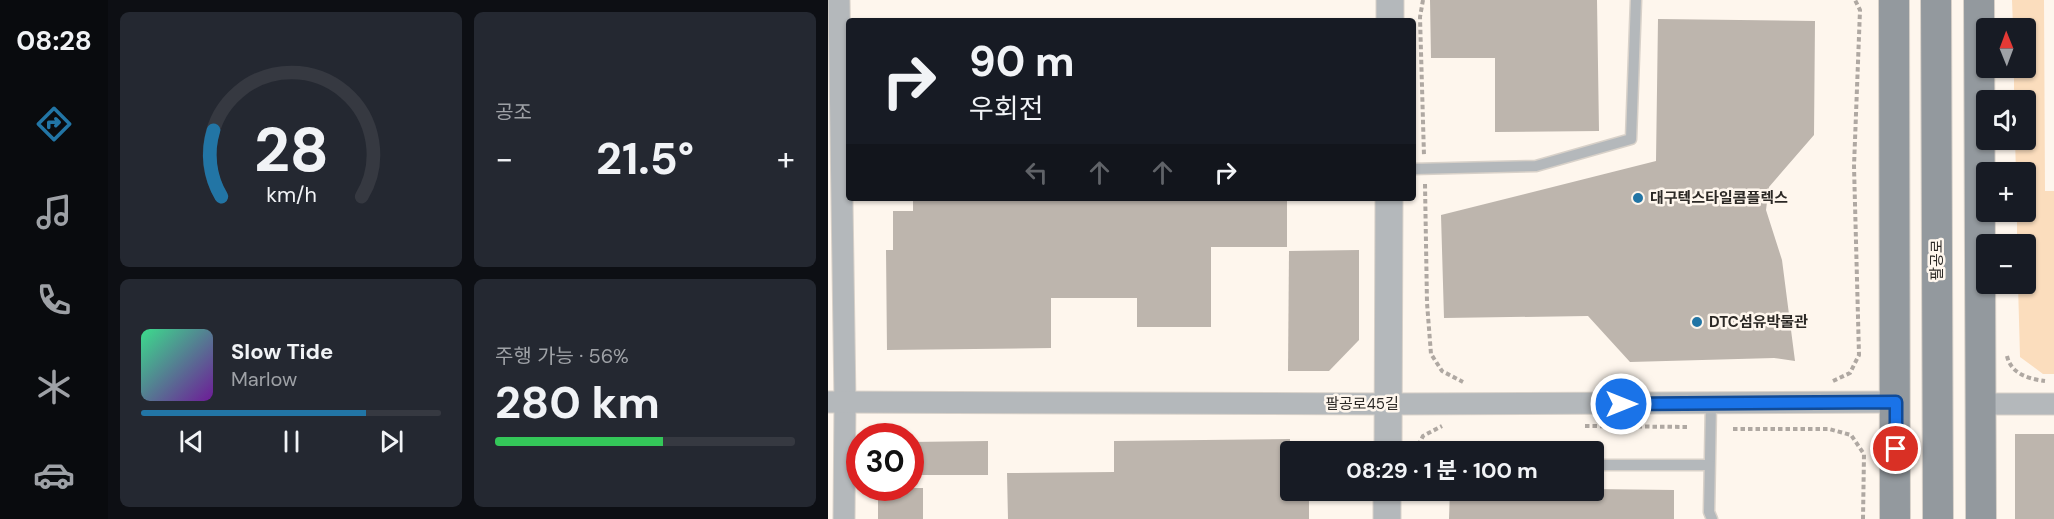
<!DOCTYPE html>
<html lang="ko">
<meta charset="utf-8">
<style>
:root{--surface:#171b24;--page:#242831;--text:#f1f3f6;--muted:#9ea1a6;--line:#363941;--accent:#2275a5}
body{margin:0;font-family:"DM Sans","Noto Sans KR",sans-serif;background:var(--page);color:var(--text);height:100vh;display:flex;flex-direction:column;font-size:22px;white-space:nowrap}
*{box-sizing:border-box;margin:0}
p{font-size:20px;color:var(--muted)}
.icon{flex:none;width:33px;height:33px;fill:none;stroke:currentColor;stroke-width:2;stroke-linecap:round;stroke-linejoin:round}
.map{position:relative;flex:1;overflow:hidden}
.sheet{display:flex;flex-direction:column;gap:12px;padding:12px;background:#0d0f14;width:720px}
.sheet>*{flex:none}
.guide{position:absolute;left:18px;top:18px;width:570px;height:183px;border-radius:6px;box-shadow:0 2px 4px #0004;background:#171b24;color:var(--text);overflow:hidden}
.needle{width:39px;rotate:359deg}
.buttons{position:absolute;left:1148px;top:18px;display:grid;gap:12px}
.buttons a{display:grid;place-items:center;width:60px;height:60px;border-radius:6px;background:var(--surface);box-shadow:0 2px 4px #0004;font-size:30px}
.speed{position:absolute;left:18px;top:423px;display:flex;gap:12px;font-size:30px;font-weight:700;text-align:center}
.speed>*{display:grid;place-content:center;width:78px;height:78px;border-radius:50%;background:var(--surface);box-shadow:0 2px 4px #0004;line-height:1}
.speed .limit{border:9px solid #d22;background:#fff;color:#111}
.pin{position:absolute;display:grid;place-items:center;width:51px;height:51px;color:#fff;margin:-26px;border:3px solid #fff;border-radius:50%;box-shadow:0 2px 6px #0007}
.me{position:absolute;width:66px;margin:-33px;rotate:90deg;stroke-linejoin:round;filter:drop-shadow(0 0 4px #0008)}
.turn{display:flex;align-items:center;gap:21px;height:126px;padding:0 24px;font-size:27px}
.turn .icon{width:78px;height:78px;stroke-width:2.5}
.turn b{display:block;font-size:42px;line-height:51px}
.lanes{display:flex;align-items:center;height:57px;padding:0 24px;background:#0003;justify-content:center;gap:30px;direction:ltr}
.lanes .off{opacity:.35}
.big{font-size:45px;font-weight:700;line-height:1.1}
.sheet .tile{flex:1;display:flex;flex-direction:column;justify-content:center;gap:9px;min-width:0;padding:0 21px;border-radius:9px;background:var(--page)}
.sheet .dial{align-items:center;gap:0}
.dial svg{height:156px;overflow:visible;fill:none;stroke:var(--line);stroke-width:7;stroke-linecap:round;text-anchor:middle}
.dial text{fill:var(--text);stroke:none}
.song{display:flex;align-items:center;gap:18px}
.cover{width:72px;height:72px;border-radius:9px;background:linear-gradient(135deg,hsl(150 70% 55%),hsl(280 70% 35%))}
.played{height:6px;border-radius:3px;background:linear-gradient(90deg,var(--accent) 75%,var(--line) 75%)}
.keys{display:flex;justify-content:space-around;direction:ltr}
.heat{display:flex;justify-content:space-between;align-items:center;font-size:33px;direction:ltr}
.charge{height:9px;border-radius:4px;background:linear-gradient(90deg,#34c759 56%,var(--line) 0)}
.sheet .tiles{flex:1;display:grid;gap:12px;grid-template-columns:repeat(2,1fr)}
.trip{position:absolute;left:452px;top:441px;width:324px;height:60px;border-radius:6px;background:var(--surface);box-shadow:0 2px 4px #0004;font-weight:700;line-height:60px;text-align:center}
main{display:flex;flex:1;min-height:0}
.dock{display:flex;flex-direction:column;width:108px;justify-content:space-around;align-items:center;background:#090b0e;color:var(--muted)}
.dock .icon{width:42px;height:42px}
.dock .active{color:var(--accent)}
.dock b{font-size:27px;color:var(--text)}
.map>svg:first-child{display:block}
.green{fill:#fbddbd}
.building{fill:#bdb5ad}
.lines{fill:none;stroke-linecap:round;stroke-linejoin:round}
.service-casing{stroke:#d8d1c9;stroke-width:13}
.minor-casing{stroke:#d8d1c9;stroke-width:23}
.tertiary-casing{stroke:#d8d1c9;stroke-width:29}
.secondary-casing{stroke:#d8d1c9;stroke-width:32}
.path{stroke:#afa8a2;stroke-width:4;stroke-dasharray:4.5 3;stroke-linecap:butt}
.service{stroke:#b4b8bb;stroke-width:10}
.minor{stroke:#b4b8bb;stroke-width:21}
.tertiary{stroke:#b4b8bb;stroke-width:27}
.secondary{stroke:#93999e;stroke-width:30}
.route-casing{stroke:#114b97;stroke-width:15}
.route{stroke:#1a73e8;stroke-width:10}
.poi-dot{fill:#2275a5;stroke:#fef6ed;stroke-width:2}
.labels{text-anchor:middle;stroke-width:5;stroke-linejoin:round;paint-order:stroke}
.poi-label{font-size:15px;font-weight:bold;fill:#2b2825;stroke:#fef6ed;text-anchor:start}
.street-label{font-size:15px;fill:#2b2825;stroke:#fef6ed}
</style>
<main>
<nav class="dock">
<b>08:28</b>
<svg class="icon active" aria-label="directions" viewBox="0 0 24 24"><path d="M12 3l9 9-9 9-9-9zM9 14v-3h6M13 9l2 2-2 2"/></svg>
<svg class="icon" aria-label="music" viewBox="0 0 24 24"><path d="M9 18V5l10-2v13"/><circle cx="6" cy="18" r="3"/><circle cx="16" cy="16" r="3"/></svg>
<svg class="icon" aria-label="phone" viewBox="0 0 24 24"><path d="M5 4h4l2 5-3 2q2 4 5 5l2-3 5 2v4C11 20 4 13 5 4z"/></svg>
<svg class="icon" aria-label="climate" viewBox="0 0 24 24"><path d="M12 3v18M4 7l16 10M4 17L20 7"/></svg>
<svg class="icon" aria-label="car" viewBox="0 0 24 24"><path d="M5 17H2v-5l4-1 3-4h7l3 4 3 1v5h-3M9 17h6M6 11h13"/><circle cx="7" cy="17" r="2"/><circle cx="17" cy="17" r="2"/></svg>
</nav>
<section class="sheet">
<div class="tiles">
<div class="tile dial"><svg viewBox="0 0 100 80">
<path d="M14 69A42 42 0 1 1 86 69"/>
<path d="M14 69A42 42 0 0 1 10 35" stroke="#2275a5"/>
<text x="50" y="56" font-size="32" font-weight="700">28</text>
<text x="50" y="72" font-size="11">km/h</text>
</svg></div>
<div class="tile"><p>공조</p>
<div class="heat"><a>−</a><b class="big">21.5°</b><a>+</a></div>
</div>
<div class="tile">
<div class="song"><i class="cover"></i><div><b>Slow Tide</b><p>Marlow</p></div></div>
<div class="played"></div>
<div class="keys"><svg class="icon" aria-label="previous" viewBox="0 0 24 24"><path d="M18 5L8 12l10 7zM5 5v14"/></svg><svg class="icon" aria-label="pause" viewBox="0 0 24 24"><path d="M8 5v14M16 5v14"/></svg><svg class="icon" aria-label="next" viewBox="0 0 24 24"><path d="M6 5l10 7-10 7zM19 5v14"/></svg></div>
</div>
<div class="tile"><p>주행 가능 · 56%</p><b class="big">280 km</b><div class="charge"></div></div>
</div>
</section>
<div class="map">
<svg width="1226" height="519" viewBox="0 0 1226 519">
<rect width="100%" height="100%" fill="#fef6ed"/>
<path class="green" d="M 1184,0 L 1216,0 L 1217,191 L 1226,191 L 1226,374 L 1215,374 L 1192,357 L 1190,284 L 1197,284 L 1197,244 L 1189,244 L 1189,212 L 1197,212 L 1197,172 L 1188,172 L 1187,140 L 1197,140 L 1197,100 L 1186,100 L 1186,68 L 1197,68 L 1197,28 L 1185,28 Z"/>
<g class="building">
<path d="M 602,0 L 769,0 L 771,131 L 667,132 L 667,58 L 603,58 Z"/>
<path d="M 830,19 L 987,21 L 986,135 L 941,187 L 938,210 L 954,260 L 967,361 L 946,358 L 802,362 L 760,316 L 616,318 L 613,215 L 828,161 Z"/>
<path d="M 85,198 L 459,198 L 459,247 L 383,247 L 383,327 L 309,327 L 309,298 L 223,298 L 223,348 L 59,350 L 58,250 L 65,250 L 65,211 L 85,211 Z"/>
<path d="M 531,250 L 531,340 L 501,371 L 460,371 L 461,251 Z"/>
<rect x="1187" y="434" width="39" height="85"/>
<path d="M 462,439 L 462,490 L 481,490 L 481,519 L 180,519 L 179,473 L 286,472 L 286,441 Z"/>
<path d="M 160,441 L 160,475 L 82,475 L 82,442 Z"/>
<rect x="50" y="488" width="45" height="31"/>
<path d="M 765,489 L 846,490 L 846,519 L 621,519 L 622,490 L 765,490 Z"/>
</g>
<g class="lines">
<g class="service-casing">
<g id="service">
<path d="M 585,169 L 708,166 L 803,139 L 808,0"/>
<path d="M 883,403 L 881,512 L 884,519"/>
<path d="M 776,465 L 881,465"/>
</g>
</g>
<g class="minor-casing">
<g id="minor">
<path d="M 11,0 L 17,402 L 16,519"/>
<path d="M 0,402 L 561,404 L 1068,402"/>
<path d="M 1154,404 L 1226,404"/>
</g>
</g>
<g class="tertiary-casing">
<g id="tertiary">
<path d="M 562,21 L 562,0"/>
<path d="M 560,452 L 561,198"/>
<path d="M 559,519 L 559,490"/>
</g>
</g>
<g class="secondary-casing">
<g id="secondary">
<path d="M 1066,0 L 1067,519"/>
<path d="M 1108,0 L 1110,519"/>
<path d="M 1151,0 L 1153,519"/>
</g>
</g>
<g class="path">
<path d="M 595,0 L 592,17 L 596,156"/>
<path d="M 597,184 L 599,303 L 603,354 L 614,371 L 635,382"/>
<path d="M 1179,356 C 1183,374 1201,379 1217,381"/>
<path d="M 1005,381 L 1022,373 L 1031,355 L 1026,166 L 1032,10 L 1027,0"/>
<path d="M 757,426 L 861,427"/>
<path d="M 905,429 L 1001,429 L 1023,435 L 1036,454 L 1035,519"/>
<path d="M 587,452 L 595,436 L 614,426"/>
</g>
<use href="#service" class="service"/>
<use href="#minor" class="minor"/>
<use href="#tertiary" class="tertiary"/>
<use href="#secondary" class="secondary"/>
</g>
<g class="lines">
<g class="route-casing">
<path id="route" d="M 793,404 L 1068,402 L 1068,449"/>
</g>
<use href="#route" class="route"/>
</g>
<g class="poi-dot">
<circle cx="810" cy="198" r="6"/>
<circle cx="869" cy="322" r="6"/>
</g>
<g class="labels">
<g class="poi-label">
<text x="822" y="203">대구텍스타일콤플렉스</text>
<text x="881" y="327">DTC섬유박물관</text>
</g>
<g class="street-label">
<text transform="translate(1109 260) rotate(-90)" y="5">팔공로</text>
<text x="534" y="409">팔공로45길</text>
</g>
</g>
</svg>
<div class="buttons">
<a><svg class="needle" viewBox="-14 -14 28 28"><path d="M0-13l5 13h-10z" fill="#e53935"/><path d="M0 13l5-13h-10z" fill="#9ea1a6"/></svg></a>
<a><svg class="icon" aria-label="sound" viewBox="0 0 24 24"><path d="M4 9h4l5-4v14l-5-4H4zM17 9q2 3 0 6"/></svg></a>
<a>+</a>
<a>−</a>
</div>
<div class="speed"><div class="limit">30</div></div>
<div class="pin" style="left:1068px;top:449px;background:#d93025"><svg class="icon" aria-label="arrive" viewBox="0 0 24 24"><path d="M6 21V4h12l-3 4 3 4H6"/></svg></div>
<svg class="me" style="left:793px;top:404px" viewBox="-20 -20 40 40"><circle r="17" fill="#1a73e8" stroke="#fff" stroke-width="3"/><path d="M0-11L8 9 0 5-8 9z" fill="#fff"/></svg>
<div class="trip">08:29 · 1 분 · 100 m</div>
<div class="guide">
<div class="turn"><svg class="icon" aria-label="right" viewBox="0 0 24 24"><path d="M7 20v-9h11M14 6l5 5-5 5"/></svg><div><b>90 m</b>우회전</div></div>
<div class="lanes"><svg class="icon off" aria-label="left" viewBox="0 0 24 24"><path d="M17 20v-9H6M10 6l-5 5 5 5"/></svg><svg class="icon off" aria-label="ahead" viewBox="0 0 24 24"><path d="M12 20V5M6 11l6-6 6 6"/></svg><svg class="icon off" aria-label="ahead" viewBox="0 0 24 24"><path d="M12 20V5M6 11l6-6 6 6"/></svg><svg class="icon" aria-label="right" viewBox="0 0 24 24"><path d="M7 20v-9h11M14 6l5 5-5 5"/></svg></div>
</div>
</div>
</main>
